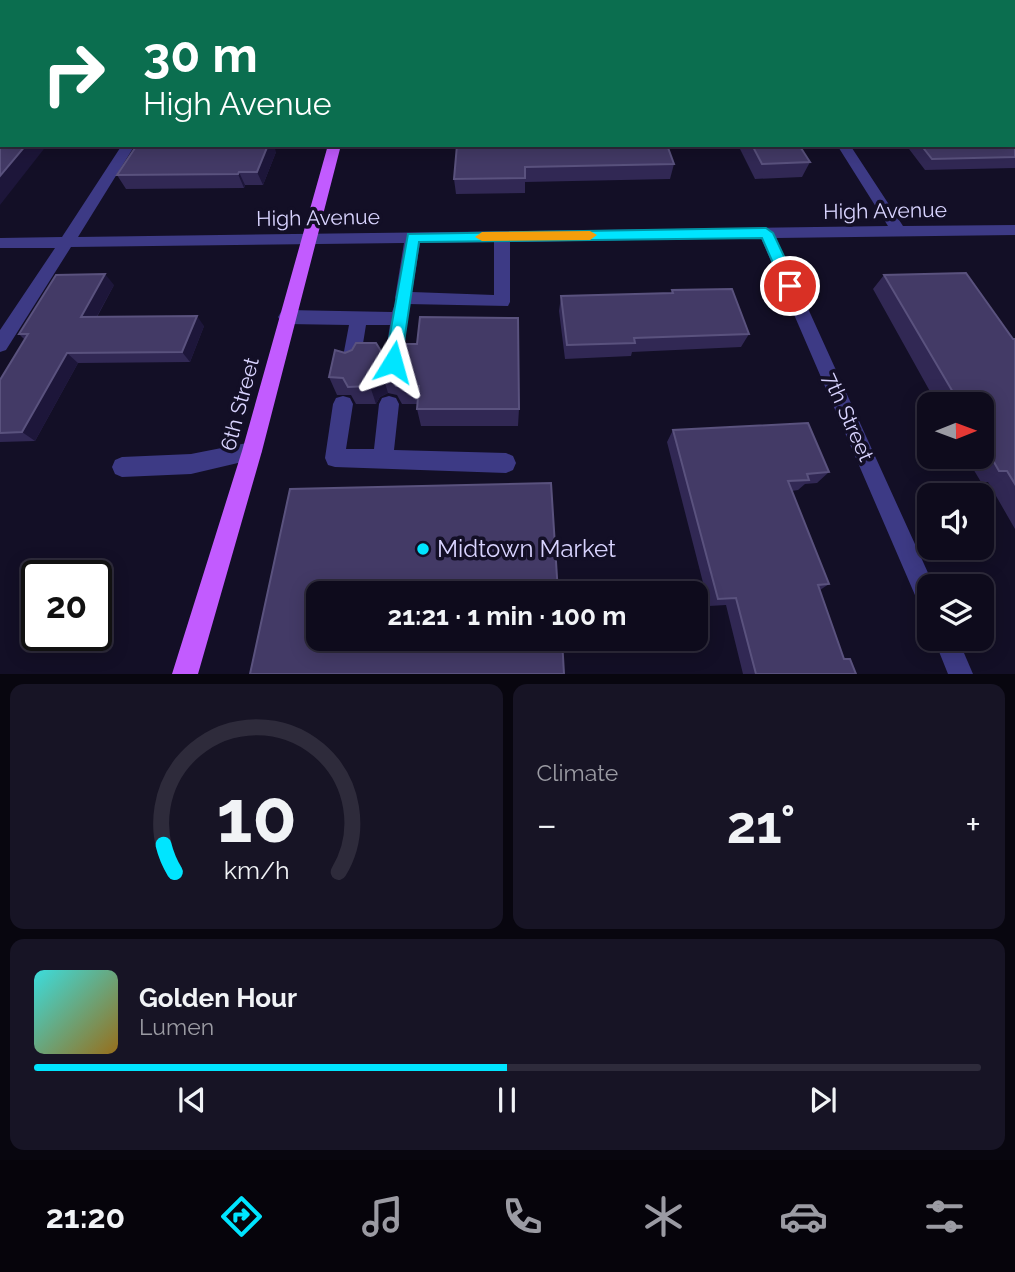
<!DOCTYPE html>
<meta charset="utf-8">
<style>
:root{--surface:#0e0b1c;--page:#171425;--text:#f1f3f6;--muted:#9b9ba3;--line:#2e2b3b;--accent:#00e5ff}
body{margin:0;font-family:Raleway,sans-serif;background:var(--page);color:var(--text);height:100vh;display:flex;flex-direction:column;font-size:26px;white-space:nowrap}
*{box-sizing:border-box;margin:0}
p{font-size:23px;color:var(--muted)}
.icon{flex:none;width:38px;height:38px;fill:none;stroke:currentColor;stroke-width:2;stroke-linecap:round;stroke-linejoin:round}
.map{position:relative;height:674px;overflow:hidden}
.sheet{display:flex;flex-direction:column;gap:10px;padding:10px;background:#08060f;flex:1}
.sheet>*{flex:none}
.top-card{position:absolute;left:0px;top:0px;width:1015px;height:147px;box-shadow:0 4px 18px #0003,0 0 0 2px var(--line);background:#0b6e4f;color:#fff;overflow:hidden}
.needle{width:46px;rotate:89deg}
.fabs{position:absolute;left:917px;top:392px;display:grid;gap:14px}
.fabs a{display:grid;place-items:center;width:77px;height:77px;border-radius:14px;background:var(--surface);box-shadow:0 4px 18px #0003,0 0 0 2px var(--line);font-size:35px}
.speed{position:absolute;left:21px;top:560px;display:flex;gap:14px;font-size:35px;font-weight:700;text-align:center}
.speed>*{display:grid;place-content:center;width:91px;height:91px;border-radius:50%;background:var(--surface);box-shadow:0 4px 18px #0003,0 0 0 2px var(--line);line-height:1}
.speed .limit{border:4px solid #111;border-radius:10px;background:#fff;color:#111}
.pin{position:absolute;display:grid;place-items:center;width:60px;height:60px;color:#fff;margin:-30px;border:4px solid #fff;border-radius:50%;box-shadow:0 2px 7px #0007}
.me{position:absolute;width:77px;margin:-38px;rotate:8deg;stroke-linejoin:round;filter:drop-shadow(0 0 5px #0008)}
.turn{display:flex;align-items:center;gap:24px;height:147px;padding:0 28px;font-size:32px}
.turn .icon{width:91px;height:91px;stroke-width:2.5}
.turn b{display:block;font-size:49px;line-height:60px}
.big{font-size:52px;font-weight:700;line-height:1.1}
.sheet .widget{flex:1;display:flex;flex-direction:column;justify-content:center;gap:10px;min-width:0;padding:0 24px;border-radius:14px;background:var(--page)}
.sheet .dial{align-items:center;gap:0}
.dial svg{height:182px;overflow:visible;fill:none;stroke:var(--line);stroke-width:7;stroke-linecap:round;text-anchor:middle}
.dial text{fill:var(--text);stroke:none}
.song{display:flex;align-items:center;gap:21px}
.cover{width:84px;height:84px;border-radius:10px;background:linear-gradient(135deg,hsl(180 70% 55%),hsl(40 70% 35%))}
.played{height:7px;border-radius:4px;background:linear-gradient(90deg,var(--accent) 50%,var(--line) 50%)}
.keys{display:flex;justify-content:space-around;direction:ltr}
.heat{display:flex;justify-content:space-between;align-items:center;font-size:38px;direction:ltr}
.sheet .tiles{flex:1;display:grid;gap:10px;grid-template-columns:1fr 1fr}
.widget:last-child{grid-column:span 2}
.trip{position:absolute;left:306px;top:581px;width:402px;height:70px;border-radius:14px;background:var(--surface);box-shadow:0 4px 18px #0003,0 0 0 2px var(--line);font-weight:700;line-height:70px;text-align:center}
.dock{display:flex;height:112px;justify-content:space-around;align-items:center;background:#06040b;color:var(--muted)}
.dock .icon{width:49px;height:49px}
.dock .current{color:var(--accent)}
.dock b{font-size:32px;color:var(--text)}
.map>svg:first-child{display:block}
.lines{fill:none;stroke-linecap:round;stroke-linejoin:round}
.minor{fill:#3d3a85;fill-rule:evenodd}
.major{fill:#c25bff;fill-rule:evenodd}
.wall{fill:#312854}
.shaded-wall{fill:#1d163a}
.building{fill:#433a66;stroke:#5a527e;stroke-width:2}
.route{fill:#00e5ff;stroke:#0095a6;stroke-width:2}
.slow{fill:#f59e0b}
.poi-dot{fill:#00e5ff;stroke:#130f26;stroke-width:2.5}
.labels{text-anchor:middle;stroke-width:7;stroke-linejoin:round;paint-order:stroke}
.street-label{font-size:21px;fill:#d9d4ff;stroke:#130f26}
.near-poi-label{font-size:24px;fill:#d9d4ff;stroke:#130f26;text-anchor:start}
</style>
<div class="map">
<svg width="1015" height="674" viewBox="0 0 1015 674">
<rect width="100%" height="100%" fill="#130f26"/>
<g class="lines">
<g class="minor">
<path d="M 0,0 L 5,1 L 6,2 L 2,2 L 0,6 Z"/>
<path d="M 65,0 L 75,0 L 63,2 Z"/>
<path d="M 746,0 L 756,0 L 757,2 L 747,2 Z"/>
<path d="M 0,64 L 2,64 L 0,72 Z"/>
<path d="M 122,145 L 135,145 L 78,237 L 888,226 L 837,145 L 850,145 L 903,226 L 1015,225 L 1015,235 L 776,238 L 934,586 L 929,586 L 929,613 L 921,609 L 761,238 L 510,242 L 510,302 L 508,306 L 407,304 L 409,309 L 402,362 L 399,367 L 393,369 L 387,367 L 384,362 L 390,325 L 366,325 L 360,362 L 357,367 L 351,369 L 345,367 L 342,362 L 349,325 L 287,324 L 281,322 L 278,317 L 281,312 L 287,310 L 392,312 L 395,304 L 399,303 L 395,298 L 404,243 L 71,247 L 6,350 L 0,352 L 0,330 L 55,248 L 0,248 L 0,238 L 62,237 ZM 494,242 L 494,295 L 412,292 L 420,243 Z"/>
<path d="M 343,396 L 350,398 L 353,404 L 346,449 L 374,449 L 379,404 L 382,398 L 389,396 L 396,398 L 399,404 L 394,450 L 506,453 L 513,456 L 516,463 L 513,470 L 506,473 L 335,467 L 328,465 L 325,458 L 333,404 L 336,398 Z"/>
<path d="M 252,442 L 259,444 L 262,451 L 259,458 L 191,474 L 122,477 L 115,474 L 112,467 L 115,460 L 122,457 L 191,454 Z"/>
<path d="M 934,639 L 958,639 L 973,674 L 948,674 Z"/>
</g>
<g class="major">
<rect x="372" y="0" width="10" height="2"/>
<path d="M 328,145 L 341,145 L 262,451 L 198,674 L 172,674 L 242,451 Z"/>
</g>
</g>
<g class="wall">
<path d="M 803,0 L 1015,0 L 1015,168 L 925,170 L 906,145 L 1013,145 L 1013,2 L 804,2 Z"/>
<path d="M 457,145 L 674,164 L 670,179 L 525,182 L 525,193 L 456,194 L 454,179 Z"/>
<path d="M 738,145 L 799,145 L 810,162 L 802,177 L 755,179 Z"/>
<path d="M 276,152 L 263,185 L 245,185 L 244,188 L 126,189 L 117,175 Z"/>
<path d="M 884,275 L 1013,339 L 1015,339 L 1015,529 L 988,482 L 981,482 L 966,457 L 982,457 L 982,404 L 937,404 L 873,289 Z"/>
<path d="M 114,285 L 97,317 L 204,326 L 190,362 L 78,363 L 35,441 L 0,442 L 0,380 L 25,340 L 19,334 Z"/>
<path d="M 672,290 L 749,334 L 741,347 L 632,352 L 631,356 L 565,359 L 559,311 L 561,296 L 671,293 Z"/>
<path d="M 381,351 L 519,409 L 518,426 L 421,426 L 417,409 L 417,404 L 402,404 L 397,395 L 388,393 L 380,397 L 376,404 L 356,404 L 351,395 L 337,395 L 329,377 L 345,353 Z"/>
<path d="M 673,430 L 829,472 L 817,483 L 805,484 L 798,490 L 792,491 L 829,584 L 820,590 L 844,659 L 856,674 L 743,674 L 726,605 L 709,606 L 667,442 Z"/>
</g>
<g class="shaded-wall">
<path d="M 26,145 L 47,145 L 0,205 L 0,176 Z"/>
<path d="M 268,145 L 274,145 L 276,152 L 263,185 L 257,172 Z"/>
<path d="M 239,172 L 245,185 L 244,188 L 238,174 Z"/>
<path d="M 105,274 L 114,285 L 91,327 L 81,317 Z"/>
<path d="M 197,316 L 204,326 L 190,362 L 182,352 Z"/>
<path d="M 67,353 L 78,363 L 35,441 L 22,432 Z"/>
<path d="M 383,376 L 388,393 L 380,397 L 376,404 L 370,386 L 374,379 Z"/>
</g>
<g class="building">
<path d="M 114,0 L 309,0 L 308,2 L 112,2 Z"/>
<path d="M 485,0 L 727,0 L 728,2 L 485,2 Z"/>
<path d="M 815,0 L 1015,0 L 1015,157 L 932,159 L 921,145 L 1013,145 L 1013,2 L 816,2 Z"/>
<path d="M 2,94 L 2,145 L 26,145 L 0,176 L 0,96 Z"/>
<path d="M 137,145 L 268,145 L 257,172 L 239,172 L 238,174 L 117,175 Z"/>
<path d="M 457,145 L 667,145 L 674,164 L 525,167 L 525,178 L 454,179 Z"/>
<path d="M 752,145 L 799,145 L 810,162 L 762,164 Z"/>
<path d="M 966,273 L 1013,339 L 1015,339 L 1015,484 L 1007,471 L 999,471 L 982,441 L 982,404 L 960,404 L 884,275 Z"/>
<path d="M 105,274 L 81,317 L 197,316 L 182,352 L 67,353 L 22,432 L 0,433 L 0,380 L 28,334 L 19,334 L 56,275 Z"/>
<path d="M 732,289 L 749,334 L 634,338 L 635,343 L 567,345 L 561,296 L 673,293 L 672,290 Z"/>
<path d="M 420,317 L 518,318 L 519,409 L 417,409 L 419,386 L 396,386 L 391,378 L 383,376 L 374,379 L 370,386 L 348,387 L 343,378 L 329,377 L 335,350 L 345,353 L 352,350 L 356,343 L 376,343 L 381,351 L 389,353 L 396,350 L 400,344 L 417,344 Z"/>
<path d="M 808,423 L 829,472 L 807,474 L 809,480 L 788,481 L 829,584 L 818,585 L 844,659 L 850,659 L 856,674 L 756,674 L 736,598 L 718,599 L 673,430 Z"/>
<path d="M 551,483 L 558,593 L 318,593 L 318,639 L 562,639 L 564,674 L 250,674 L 290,489 Z"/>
</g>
<path class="route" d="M 766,228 L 773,233 L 798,286 L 795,290 L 785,290 L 762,238 L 419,242 L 401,362 L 399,367 L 387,367 L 385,362 L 408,234 Z"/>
<path class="slow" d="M 590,231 L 597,235 L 590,240 L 482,241 L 475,237 L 482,232 Z"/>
<circle class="poi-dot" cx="423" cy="549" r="7"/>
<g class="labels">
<g class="street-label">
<text transform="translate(885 211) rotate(-1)" y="7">High Avenue</text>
<text transform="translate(318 218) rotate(-1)" y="7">High Avenue</text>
<text transform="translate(240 404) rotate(-75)" y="7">6th Street</text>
<text transform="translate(848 417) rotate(66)" y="7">7th Street</text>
</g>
<g class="near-poi-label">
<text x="437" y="557">Midtown Market</text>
</g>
</g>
</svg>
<div class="fabs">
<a><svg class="needle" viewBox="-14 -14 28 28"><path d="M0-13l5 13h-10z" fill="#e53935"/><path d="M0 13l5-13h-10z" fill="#9b9ba3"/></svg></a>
<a><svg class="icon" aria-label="sound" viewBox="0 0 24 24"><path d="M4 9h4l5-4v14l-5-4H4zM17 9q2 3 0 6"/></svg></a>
<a><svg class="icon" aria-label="layers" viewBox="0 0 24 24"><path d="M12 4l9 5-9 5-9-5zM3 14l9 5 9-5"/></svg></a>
</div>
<div class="speed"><div class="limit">20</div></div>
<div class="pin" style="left:790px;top:286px;background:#d93025"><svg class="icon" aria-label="arrive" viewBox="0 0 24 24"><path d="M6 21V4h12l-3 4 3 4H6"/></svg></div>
<svg class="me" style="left:393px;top:362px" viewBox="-20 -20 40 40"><path d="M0-17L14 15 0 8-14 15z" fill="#00e5ff" stroke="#fff" stroke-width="4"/></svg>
<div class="trip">21:21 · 1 min · 100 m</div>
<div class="top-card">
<div class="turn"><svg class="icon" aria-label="right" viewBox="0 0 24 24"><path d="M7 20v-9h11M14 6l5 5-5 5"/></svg><div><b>30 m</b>High Avenue</div></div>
</div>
</div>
<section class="sheet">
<div class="tiles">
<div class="widget dial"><svg viewBox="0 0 100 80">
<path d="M14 69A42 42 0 1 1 86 69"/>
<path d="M14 69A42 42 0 0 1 9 57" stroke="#00e5ff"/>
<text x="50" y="56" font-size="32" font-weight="700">10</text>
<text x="50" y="72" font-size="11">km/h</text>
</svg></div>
<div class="widget"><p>Climate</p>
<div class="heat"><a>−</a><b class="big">21°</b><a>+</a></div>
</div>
<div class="widget">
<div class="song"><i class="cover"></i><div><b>Golden Hour</b><p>Lumen</p></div></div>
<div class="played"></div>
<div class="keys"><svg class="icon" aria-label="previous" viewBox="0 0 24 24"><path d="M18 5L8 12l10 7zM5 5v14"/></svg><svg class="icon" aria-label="pause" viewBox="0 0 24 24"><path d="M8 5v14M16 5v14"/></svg><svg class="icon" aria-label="next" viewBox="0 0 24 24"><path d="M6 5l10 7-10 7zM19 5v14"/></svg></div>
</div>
</div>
</section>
<nav class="dock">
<b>21:20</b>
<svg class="icon current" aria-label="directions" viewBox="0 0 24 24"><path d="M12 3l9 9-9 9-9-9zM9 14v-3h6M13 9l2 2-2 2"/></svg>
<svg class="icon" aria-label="music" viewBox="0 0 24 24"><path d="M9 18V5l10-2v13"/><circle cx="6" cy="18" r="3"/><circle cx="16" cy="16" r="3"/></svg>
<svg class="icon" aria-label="phone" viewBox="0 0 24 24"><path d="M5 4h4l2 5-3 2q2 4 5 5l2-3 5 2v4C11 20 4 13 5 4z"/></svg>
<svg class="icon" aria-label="climate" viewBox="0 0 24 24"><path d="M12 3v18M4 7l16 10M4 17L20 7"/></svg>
<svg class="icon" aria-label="car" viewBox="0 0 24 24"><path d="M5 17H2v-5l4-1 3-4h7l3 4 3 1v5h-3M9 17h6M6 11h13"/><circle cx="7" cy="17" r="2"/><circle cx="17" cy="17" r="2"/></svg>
<svg class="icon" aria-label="filters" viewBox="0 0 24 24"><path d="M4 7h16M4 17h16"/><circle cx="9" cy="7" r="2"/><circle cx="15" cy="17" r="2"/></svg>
</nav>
